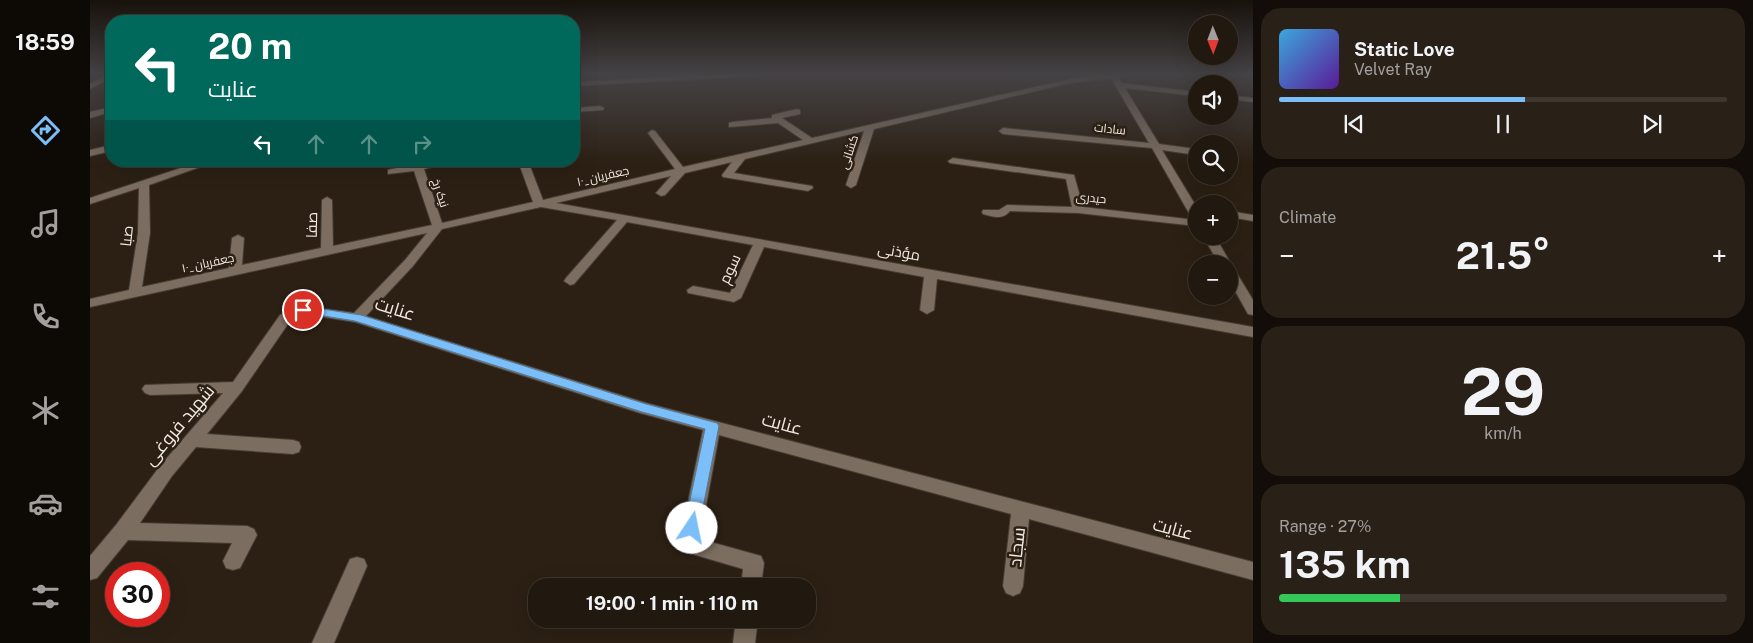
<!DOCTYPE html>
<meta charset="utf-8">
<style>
:root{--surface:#21180f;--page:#292118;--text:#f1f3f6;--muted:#a2a09e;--line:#3e372f;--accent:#7bbef8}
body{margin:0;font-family:"Public Sans",Cairo,sans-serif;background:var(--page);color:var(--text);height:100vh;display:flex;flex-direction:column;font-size:19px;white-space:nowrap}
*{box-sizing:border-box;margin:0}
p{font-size:16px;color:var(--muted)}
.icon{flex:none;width:28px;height:28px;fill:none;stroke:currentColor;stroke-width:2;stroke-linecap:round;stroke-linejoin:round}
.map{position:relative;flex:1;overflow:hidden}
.side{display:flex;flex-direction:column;gap:8px;padding:8px;background:#120d08;width:500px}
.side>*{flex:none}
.hud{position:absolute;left:15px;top:15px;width:475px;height:152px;border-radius:20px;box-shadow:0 5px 20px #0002,0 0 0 1px var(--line);background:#00695c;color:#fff;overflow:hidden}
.needle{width:32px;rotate:179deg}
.buttons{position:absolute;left:1098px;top:15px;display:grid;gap:10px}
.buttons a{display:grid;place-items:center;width:50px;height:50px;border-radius:50%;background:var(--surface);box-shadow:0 5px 20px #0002,0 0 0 1px var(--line);font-size:25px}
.speed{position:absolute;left:15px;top:562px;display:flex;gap:10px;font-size:25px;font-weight:700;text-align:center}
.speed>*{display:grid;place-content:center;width:65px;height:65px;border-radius:50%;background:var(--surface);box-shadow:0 5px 20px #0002,0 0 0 1px var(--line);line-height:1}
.speed .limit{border:8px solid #d22;background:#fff;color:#111}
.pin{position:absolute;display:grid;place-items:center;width:42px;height:42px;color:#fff;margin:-21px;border:2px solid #fff;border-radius:50%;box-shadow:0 1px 5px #0007}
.me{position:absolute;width:55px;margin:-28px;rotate:11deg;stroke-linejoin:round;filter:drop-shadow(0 0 4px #0008)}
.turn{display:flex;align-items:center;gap:18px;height:105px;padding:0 20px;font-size:22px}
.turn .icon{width:65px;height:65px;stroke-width:2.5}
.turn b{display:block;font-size:35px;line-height:42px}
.lanes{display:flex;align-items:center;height:48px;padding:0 20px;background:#0003;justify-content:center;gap:25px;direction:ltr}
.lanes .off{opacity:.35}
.big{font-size:38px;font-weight:700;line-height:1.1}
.side .widget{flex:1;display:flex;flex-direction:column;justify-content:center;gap:8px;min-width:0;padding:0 18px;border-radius:20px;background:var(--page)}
.side .dial{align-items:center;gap:0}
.dial b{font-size:65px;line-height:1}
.song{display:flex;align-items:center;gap:15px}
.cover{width:60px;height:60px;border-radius:8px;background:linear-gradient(135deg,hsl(200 70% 55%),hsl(270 70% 35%))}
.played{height:5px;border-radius:2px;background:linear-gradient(90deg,var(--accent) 55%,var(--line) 55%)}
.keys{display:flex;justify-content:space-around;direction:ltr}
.heat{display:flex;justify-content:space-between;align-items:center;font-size:28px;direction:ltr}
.charge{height:8px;border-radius:4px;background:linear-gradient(90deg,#34c759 27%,var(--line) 0)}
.trip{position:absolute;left:438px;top:578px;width:288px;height:50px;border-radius:20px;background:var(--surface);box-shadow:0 5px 20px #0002,0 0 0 1px var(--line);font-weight:700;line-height:50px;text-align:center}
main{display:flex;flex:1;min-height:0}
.tabs{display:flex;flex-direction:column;width:90px;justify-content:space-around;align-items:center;background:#0d0a06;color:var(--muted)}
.tabs .icon{width:35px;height:35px}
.tabs .on{color:var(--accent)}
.tabs b{font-size:22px;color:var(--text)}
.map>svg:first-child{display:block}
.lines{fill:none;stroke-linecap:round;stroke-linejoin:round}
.minor-casing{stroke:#453c34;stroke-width:2}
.primary-casing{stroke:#453c34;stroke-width:2}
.minor{fill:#7b6d5f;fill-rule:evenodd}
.primary{fill:#ab885c;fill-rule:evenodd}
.route{fill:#7bbef8;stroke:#507ca1}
.labels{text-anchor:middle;stroke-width:5;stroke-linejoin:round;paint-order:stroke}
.far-street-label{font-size:12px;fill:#f3ebe3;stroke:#2c2014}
.street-label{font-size:15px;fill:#f3ebe3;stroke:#2c2014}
.near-street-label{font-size:18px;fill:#f3ebe3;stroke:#2c2014}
</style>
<main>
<nav class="tabs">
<b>18:59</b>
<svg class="icon on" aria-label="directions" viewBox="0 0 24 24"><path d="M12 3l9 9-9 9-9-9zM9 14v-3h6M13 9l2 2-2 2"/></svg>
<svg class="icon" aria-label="music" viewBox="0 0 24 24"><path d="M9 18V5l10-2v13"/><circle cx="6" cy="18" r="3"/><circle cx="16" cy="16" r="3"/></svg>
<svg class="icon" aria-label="phone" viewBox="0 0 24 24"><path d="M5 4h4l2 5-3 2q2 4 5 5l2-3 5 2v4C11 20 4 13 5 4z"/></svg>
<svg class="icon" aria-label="climate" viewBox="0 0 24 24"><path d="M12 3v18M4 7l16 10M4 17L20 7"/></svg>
<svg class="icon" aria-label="car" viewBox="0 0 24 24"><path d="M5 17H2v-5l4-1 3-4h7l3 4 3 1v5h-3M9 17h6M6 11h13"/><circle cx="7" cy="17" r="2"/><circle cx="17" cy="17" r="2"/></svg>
<svg class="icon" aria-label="filters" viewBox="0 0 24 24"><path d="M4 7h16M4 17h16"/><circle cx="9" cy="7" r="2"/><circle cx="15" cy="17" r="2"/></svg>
</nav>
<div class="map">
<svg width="1163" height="643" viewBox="0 0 1163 643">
<rect width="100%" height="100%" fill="#2c2014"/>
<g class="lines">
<g class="minor-casing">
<g id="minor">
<path d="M 624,74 L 667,74 L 663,76 L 484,86 L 484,82 Z"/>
<path d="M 1015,74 L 1035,74 L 1028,77 L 1032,83 L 1106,92 L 1106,96 L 1035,88 L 1069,144 L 1106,149 L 1106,155 L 1072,150 L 1106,206 L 1106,218 L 1100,215 L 1062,148 L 913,134 L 909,131 L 913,128 L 1059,143 L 1021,78 L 980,83 L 784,129 L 766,185 L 761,188 L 756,185 L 774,131 L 655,159 L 644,173 L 722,186 L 723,188 L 718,191 L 633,177 L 632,175 L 642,162 L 595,173 L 575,195 L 571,196 L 566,193 L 581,176 L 466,203 L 1163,327 L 1163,337 L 847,279 L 844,310 L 837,314 L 830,310 L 834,277 L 674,247 L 651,298 L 644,302 L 598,293 L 597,290 L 603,286 L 640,293 L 663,245 L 537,222 L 484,284 L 480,285 L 474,281 L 476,278 L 527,220 L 451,207 L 352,229 L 323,266 L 276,316 L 556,403 L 1163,562 L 1163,580 L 939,519 L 933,586 L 930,593 L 923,596 L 916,593 L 913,586 L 921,514 L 629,435 L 610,539 L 671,556 L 674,563 L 671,586 L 651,586 L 653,569 L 592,551 L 589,545 L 613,430 L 550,413 L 265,322 L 215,314 L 200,321 L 152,391 L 117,434 L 203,440 L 209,442 L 211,447 L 209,452 L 203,454 L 106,447 L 82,476 L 50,523 L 157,526 L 164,529 L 167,535 L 150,568 L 143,570 L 136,568 L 133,561 L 142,543 L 38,540 L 7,578 L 0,580 L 0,556 L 26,525 L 70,466 L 133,393 L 60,395 L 55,393 L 52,389 L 55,385 L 143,382 L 190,315 L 213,306 L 264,313 L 315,260 L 337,233 L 0,307 L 0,299 L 39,290 L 48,233 L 49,188 L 0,204 L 0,198 L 112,161 L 127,161 L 59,185 L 60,233 L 52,287 L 139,268 L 142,238 L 148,235 L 154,238 L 152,265 L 231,248 L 232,200 L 237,197 L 242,200 L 243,246 L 342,225 L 324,171 L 298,174 L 298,170 L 302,169 L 345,161 L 367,161 L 334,169 L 352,223 L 443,202 L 428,161 L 438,161 L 453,200 L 585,169 L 558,133 L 562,130 L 565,131 L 593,167 L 713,140 L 688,123 L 639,127 L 639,123 L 642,122 L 682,118 L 682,115 L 707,109 L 710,110 L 710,114 L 692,118 L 722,138 L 980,79 Z"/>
<path d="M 1139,95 L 1163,98 L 1163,102 L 1139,99 Z"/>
<path d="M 510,106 L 514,108 L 513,110 L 484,112 L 484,108 Z"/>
<path d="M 21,107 L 21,112 L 0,118 L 0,112 Z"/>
<path d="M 21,145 L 21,151 L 0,156 L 0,150 Z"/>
<path d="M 863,158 L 984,175 L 993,207 L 1106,220 L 1106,226 L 988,213 L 920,211 C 913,220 903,217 893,214 L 892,212 L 893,210 L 909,210 L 917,205 L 982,207 L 976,179 L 860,163 L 858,161 Z"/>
<path d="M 1139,211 L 1163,215 L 1163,221 L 1139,217 Z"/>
<path d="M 1113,236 L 1125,236 L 1141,264 L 1139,266 L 1143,267 L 1163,300 L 1163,315 L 1158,314 L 1139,280 L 1139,264 L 1129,264 Z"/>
<path d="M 267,557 L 274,559 L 277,566 L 244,643 L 222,643 L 260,559 Z"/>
<path d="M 646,619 L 668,619 L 665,643 L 643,643 Z"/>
</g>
</g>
<g class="primary-casing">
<path id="primary" d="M 17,74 L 21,74 L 21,78 L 0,89 L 0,84 Z"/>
</g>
<use href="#minor" class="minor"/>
<use href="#primary" class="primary"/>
</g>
<linearGradient id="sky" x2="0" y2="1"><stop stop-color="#18120b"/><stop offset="0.45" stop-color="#454245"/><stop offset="1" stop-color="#454245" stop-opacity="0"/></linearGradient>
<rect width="1163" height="164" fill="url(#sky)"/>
<path class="route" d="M 213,306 L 271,315 L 556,404 L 627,423 L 629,426 L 608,533 L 602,535 L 597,533 L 594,528 L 615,429 L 552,412 L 265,321 L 209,312 L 208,310 L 209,307 Z"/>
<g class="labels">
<g class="far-street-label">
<text transform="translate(1020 129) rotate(6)" y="4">سادات</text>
<text transform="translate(759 152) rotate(-72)" y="4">کشانی</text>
<text transform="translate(513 176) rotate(-13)" y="4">۱۰_جعفریان</text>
<text transform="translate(350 193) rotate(71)" y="4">نیک رخ</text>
<text transform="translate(1001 198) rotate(5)" y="4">حیدری</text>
<text transform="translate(118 263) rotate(-12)" y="4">۱۰_جعفریان</text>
</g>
<g class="street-label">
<text transform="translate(222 225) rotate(-89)" y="5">صفا</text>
<text transform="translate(37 236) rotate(-84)" y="5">صبا</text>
<text transform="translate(809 252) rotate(10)" y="5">مؤذنی</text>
<text transform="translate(640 269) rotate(-65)" y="5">سوم</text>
</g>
<g class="near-street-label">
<text transform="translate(305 309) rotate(17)" y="6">عنایت</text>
<text transform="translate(692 424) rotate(15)" y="6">عنایت</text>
<text transform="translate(89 425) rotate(-50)" y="6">شهید فروغی</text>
<text transform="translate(1083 529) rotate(15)" y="6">عنایت</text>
<text transform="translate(927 547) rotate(-84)" y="6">سجاد</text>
</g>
</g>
</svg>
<div class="buttons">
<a><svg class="needle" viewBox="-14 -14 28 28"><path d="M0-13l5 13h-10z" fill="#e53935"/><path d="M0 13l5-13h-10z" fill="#a2a09e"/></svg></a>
<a><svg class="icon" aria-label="sound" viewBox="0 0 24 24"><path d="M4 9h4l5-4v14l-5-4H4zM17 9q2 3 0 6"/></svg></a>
<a><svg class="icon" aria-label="search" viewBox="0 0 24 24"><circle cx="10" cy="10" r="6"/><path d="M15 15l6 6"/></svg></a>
<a>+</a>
<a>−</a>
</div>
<div class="speed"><div class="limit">30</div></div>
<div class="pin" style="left:213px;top:310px;background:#d93025"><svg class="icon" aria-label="arrive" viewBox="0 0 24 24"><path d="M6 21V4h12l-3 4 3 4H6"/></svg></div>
<svg class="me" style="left:602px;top:528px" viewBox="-20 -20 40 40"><circle r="19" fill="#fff"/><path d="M0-13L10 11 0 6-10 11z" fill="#7bbef8"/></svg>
<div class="trip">19:00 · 1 min · 110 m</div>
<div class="hud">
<div class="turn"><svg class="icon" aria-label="left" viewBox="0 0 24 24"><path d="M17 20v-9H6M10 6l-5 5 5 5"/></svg><div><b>20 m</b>عنایت</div></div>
<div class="lanes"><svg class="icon" aria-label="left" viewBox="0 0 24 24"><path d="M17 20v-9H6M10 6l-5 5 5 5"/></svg><svg class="icon off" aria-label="ahead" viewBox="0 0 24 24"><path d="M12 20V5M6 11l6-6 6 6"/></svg><svg class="icon off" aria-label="ahead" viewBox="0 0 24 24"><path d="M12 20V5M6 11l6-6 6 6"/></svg><svg class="icon off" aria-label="right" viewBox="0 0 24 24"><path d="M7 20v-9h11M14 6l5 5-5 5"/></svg></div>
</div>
</div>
<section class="side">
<div class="widget">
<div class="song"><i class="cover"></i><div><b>Static Love</b><p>Velvet Ray</p></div></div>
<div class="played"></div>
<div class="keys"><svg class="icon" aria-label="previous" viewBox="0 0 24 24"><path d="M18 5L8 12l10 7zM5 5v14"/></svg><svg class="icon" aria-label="pause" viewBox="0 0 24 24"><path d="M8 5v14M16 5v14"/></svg><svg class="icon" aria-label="next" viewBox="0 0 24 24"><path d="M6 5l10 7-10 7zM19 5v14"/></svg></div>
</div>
<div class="widget"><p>Climate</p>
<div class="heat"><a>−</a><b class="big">21.5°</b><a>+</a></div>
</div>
<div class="widget dial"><b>29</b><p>km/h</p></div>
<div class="widget"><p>Range · 27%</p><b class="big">135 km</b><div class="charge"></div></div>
</section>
</main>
